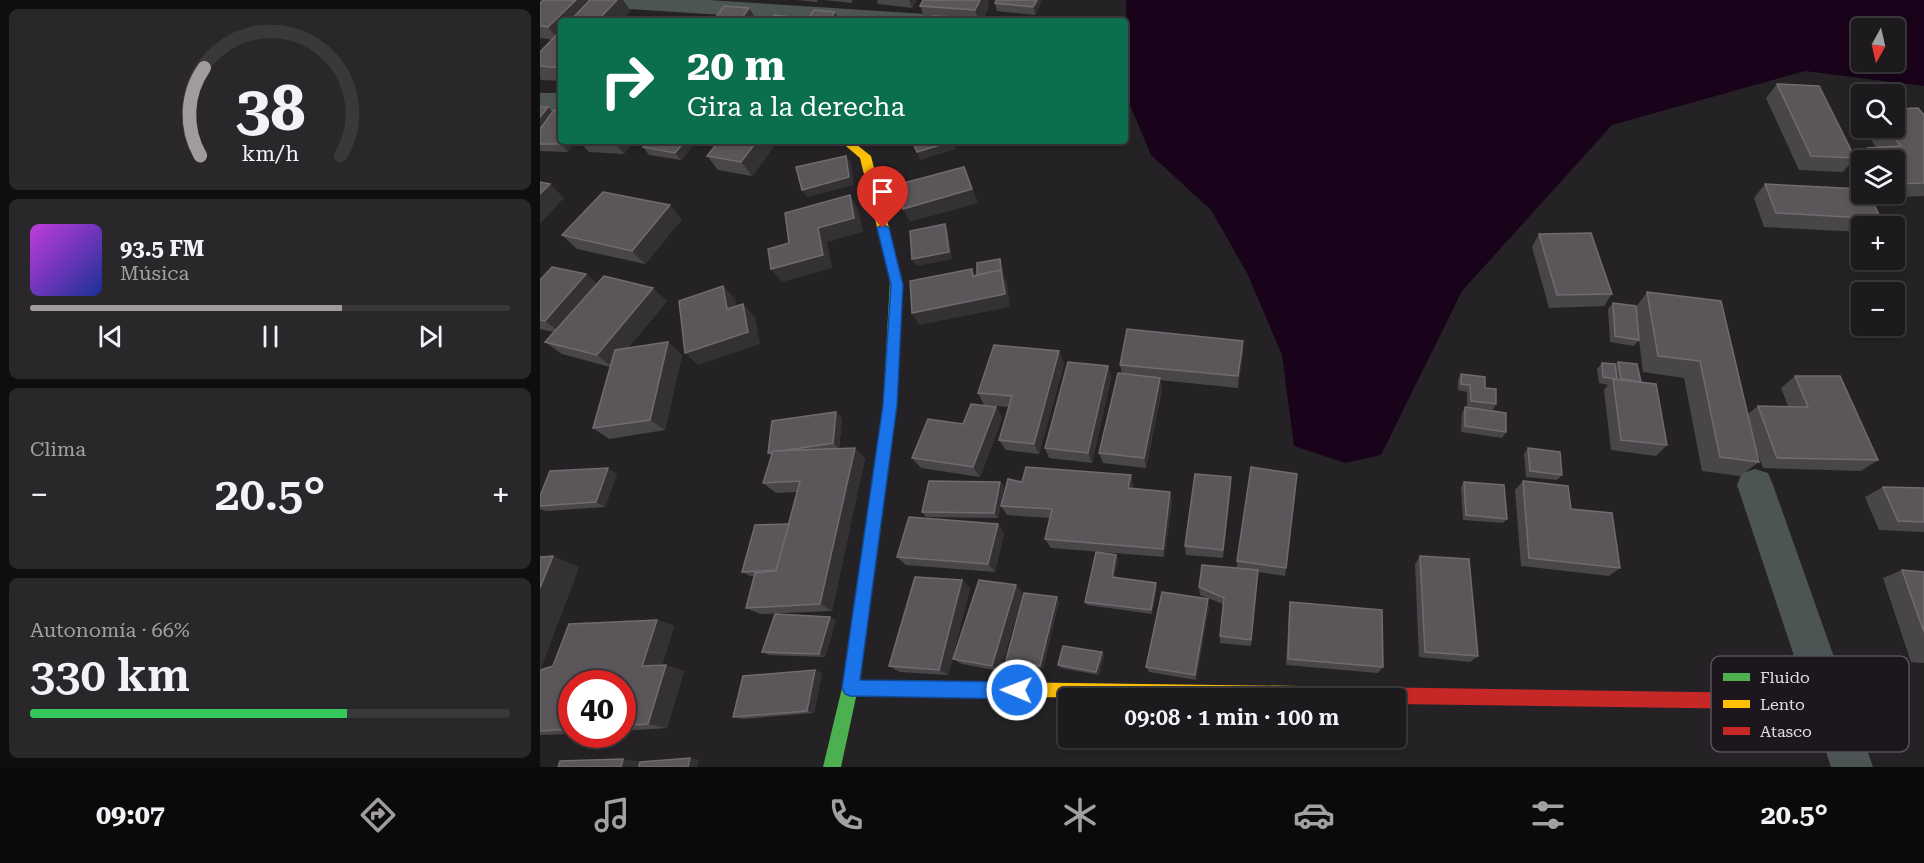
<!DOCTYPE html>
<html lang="es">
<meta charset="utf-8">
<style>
:root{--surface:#1c1a1c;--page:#292729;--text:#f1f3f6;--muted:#a0a1a3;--line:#3a383b;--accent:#9f9b9f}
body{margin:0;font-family:"Roboto Serif",serif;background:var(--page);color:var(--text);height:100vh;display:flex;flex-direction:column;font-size:22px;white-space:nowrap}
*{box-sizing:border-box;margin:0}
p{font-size:20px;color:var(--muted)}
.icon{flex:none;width:33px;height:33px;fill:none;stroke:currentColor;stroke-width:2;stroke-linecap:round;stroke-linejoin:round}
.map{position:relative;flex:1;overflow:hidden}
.drawer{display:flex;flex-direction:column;gap:9px;padding:9px;background:#0f0e0f;width:540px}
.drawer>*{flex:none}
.guide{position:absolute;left:18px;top:18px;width:570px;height:126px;border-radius:6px;box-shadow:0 3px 9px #0003,0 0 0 2px var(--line);background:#0b6e4f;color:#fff;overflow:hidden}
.needle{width:39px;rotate:188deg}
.fabs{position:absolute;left:1311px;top:18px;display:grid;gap:12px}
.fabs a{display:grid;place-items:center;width:54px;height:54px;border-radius:6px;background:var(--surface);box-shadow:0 3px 9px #0003,0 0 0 2px var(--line);font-size:30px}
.speed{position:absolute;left:18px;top:670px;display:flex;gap:12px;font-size:30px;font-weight:700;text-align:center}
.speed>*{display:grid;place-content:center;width:78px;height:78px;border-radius:50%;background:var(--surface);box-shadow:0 3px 9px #0003,0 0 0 2px var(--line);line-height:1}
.speed .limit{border:9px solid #d22;background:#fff;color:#111}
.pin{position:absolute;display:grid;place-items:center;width:51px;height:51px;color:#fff;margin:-62px -26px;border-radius:50% 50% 50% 0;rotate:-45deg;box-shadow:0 0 6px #0007}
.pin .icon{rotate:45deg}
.me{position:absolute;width:66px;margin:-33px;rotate:271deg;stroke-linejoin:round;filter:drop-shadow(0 0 4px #0008)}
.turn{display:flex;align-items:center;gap:21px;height:126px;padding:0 30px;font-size:27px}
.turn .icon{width:78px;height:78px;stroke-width:2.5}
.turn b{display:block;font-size:42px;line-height:51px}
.big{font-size:45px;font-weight:600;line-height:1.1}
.drawer .tile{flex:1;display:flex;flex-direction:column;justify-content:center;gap:9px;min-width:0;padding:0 21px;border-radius:9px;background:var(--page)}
.drawer .dial{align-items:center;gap:0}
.dial svg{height:156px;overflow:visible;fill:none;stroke:var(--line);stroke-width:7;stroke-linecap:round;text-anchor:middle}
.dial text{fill:var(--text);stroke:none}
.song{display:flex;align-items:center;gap:18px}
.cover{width:72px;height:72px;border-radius:9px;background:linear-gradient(135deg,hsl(290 70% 55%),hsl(230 70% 35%))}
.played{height:6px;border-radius:3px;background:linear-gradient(90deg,var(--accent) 65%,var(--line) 65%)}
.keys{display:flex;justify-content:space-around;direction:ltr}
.heat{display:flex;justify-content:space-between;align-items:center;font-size:33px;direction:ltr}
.charge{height:9px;border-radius:4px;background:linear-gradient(90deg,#34c759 66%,var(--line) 0)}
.trip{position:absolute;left:518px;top:688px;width:348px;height:60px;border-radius:6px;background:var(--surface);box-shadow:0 3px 9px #0003,0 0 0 2px var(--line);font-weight:600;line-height:60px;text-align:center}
.dock{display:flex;height:96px;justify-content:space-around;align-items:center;background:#0b0a0b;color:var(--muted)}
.dock .icon{width:42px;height:42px}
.dock .on{color:var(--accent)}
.dock b{font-size:27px;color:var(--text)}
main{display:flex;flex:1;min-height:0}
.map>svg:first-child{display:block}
.water{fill:#19031a;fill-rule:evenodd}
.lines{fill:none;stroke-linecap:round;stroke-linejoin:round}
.street{fill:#4d5554;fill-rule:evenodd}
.fast{fill:#4caf50;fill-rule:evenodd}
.slow{fill:#ffc107;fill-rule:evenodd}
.jam{fill:#c62828;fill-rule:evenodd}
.wall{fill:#494649}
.shaded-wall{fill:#343134}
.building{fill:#5a565a;stroke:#6f6b6f;stroke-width:1.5}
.route{fill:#1a73e8;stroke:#114b97;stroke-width:1.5}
.key{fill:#1d171d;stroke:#585258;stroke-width:1.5}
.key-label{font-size:16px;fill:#e0dce0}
</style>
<main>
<section class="drawer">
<div class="tile dial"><svg viewBox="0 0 100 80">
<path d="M14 69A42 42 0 1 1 86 69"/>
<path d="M14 69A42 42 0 0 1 16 24" stroke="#9f9b9f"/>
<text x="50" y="56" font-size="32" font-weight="700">38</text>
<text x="50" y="72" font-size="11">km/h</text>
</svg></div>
<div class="tile">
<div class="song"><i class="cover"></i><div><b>93.5 FM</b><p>Música</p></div></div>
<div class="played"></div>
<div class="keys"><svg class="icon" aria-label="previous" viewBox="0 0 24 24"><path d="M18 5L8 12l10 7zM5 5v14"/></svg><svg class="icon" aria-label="pause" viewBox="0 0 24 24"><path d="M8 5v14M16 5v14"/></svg><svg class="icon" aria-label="next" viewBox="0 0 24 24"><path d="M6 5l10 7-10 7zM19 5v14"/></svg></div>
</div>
<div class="tile"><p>Clima</p>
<div class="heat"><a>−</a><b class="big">20.5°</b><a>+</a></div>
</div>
<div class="tile"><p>Autonomía · 66%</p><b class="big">330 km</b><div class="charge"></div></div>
</section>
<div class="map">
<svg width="1384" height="767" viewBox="0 0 1384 767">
<rect width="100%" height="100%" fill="#252225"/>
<path class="water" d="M 586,0 L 1384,0 L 1384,86 L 1265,71 L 1072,125 L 922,291 L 841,455 L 805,463 L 754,446 L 742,355 L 707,273 L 671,210 L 611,155 L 589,103 ZM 1322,28 L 1354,28 L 1354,62 L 1322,62 Z"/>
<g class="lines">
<g class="street">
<path d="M 47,0 L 168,0 L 386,14 L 394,16 L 398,21 L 275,21 L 59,7 L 51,5 Z"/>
<rect x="0" y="93" width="21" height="18"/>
<path d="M 1215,469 L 1228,473 L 1233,485 L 1333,767 L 1291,767 L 1197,485 L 1202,473 Z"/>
</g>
<path class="fast" d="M 356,275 L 362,280 L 357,405 L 318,688 L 301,767 L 283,767 L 302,688 L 343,405 L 350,280 Z"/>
<g class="slow">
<path d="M 300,141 L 312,141 L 331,156 L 362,280 L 360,283 L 352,283 L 350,280 L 320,158 Z"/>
<path d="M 310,680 L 760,686 L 766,688 L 768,694 L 766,699 L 310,696 L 304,694 L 302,688 L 304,682 Z"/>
</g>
<path class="jam" d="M 760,686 L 1288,694 L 1294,696 L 1296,702 L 1294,708 L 1288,710 L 855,704 L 855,699 L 754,699 L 752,694 L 754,688 Z"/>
</g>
<g class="wall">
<path d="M 3,0 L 48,0 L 49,1 L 50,0 L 83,0 L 91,11 L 21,21 L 21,81 L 1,80 L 0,78 L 0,52 L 12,40 L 2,38 L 0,39 L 0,3 Z"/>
<path d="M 257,0 L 278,0 L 277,2 Z"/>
<path d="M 284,0 L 313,0 L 311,3 Z"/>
<path d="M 337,0 L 376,0 L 372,8 L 338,4 Z"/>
<path d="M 502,0 L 495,15 L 457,11 L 455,3 Z"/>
<path d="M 380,6 L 449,6 L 442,21 L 386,21 Z"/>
<path d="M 1237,84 L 1315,158 L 1303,172 L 1259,170 L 1226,98 Z"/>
<path d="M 0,107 L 8,107 L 13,112 L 28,152 L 0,151 Z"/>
<path d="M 1384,115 L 1384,196 L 1341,198 L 1337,194 L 1354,194 L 1354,160 L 1322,160 L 1322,171 L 1315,163 L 1328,148 L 1337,148 L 1322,128 L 1354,128 Z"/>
<path d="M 39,141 L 93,141 L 84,154 L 49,152 Z"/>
<path d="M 157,141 L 141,160 L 109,155 L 103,147 Z"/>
<path d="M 238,141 L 212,176 L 178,170 L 167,156 Z"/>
<path d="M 1225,184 L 1341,219 L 1333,226 L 1322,226 L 1322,232 L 1224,227 L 1214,198 Z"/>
<path d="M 142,219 L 105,264 L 37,249 L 22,235 Z"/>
<path d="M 999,234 L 1072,294 L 1064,306 L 1009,308 L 992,247 Z"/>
<path d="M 0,280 L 57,284 L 127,301 L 88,348 L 142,355 L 125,430 L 69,439 L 53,428 L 70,367 L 22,354 L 5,342 L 14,332 L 0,329 Z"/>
<path d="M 1107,292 L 1208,414 L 1218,406 L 1248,406 L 1241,388 L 1255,376 L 1338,460 L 1321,471 L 1223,468 L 1216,449 L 1219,462 L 1200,476 L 1162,471 L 1144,378 L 1103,372 L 1099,340 L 1094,346 L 1070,342 L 1068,309 L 1073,303 L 1096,307 Z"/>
<path d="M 519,351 L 524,364 L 499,454 L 466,450 L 459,440 L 469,407 L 444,405 L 438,393 Z"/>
<path d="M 703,353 L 698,388 L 620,380 L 622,389 L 606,468 L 563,463 L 559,453 L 582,374 L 580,365 Z"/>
<path d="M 1078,362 L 1101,382 L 1127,445 L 1116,456 L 1071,450 L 1064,390 L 1068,385 L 1059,383 L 1057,369 L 1062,363 L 1075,365 Z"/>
<path d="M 568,366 L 571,378 L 552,463 L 509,458 L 505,448 Z"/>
<path d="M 921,374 L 956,404 L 953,410 L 927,407 L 927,392 L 918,390 L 918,380 Z"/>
<path d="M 456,407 L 462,418 L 440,477 L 381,468 L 372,458 L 423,424 Z"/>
<path d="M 925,407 L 966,432 L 962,438 L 921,432 L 922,413 Z"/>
<path d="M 302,418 L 299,449 L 325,458 L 292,611 L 220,614 L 206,608 L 215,576 L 210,576 L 202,572 L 249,524 L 257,492 L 236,493 L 223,483 L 232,456 L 228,453 Z"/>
<path d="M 988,448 L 1022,475 L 1017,480 L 986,477 L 984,454 Z"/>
<path d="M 77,474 L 65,507 L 6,511 L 0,509 L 0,496 Z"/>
<path d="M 691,477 L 691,487 L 683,558 L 646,555 L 645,546 Z"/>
<path d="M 983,481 L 1031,509 L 1080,568 L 1069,576 L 981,566 L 975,490 Z"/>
<path d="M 460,482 L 464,487 L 458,518 L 386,517 L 382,512 Z"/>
<path d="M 482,482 L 593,484 L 593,488 L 630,492 L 632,502 L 624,557 L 511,548 L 505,539 L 510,518 L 467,515 L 461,506 Z"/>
<path d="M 924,482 L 967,519 L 963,523 L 923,520 L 921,487 Z"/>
<path d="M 1343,487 L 1384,488 L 1384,532 L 1339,530 L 1325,497 Z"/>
<path d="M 464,533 L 455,572 L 366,565 L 357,557 Z"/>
<path d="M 576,555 L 578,559 L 574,577 L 617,587 L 612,614 L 547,605 L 545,602 Z"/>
<path d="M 880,556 L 938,656 L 930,662 L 879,657 L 875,564 Z"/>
<path d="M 0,557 L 39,567 L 0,670 L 13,666 L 117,620 L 134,626 L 122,665 L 144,671 L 127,728 L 82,731 L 82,684 L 32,684 L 32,734 L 0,735 Z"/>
<path d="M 697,561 L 746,568 L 745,576 L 718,572 L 711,646 L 680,643 L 680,636 L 683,604 L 660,595 L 659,587 L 697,568 Z"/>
<path d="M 1362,570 L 1384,572 L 1384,663 L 1371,662 L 1343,578 Z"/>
<path d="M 430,588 L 408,675 L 360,672 L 349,666 Z"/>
<path d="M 483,593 L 460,671 L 422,664 L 413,659 Z"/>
<path d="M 519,601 L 503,668 L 470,663 L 466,660 Z"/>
<path d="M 750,602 L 843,667 L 838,673 L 746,665 L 749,609 Z"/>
<path d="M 669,606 L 656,680 L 609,672 L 606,667 Z"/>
<path d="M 296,620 L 285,657 L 229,655 L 222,652 Z"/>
<path d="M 562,652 L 564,655 L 559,675 L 521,668 L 518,665 Z"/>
<path d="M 282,673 L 274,713 L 202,719 L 193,717 Z"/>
</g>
<g class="shaded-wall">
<path d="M 36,0 L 48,0 L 54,9 L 42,21 L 21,21 L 20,42 L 8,27 Z"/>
<path d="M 77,0 L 83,0 L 91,11 L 82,21 L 57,21 Z"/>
<path d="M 369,0 L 376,0 L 372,8 Z"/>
<path d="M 440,0 L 448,0 L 449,6 L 442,21 L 439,21 L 435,10 Z"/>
<path d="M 497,0 L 502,0 L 495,15 L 493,7 Z"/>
<path d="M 209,8 L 214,16 L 211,21 L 200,21 Z"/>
<path d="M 295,12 L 299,20 L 298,21 L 289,21 Z"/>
<path d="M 8,107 L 15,115 L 0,134 L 0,117 Z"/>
<path d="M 23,141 L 36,141 L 28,152 L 21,144 Z"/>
<path d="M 73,141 L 93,141 L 84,154 Z"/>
<path d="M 145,141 L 157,141 L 141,160 L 135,153 Z"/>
<path d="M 217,141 L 238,141 L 212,176 L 201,162 Z"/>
<path d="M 413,141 L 416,149 L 380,160 L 377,152 Z"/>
<path d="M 306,156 L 311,163 L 314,185 L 267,197 L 262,190 Z"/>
<path d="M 424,167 L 438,203 L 370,222 L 363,209 Z"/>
<path d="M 10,184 L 24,198 L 0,224 L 0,194 Z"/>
<path d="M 310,195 L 318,209 L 323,232 L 287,242 L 292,268 L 242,282 L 231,269 L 278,228 Z"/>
<path d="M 130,205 L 142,219 L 105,264 L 92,251 Z"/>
<path d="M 405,224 L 408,231 L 412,259 L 376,266 L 372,259 Z"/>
<path d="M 460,259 L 463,266 L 464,276 L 467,283 L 470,307 L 379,325 L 372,313 L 440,283 Z"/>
<path d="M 46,274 L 61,287 L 22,334 L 5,321 Z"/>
<path d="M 183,286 L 195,299 L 199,321 L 187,309 Z"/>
<path d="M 113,288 L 127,301 L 72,367 L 57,355 Z"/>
<path d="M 203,304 L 215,317 L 220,344 L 158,365 L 145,353 Z"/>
<path d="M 703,341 L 703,353 L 698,388 L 698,376 Z"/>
<path d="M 128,342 L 142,355 L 125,430 L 110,420 Z"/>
<path d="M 519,351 L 524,364 L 499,454 L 494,444 Z"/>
<path d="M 568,366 L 571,378 L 552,463 L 548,453 Z"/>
<path d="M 620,378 L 622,389 L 606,468 L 604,458 Z"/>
<path d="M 456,407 L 462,418 L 440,477 L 433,467 Z"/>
<path d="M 296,412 L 302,418 L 299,449 L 293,443 Z"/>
<path d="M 315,448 L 325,458 L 292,611 L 280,604 Z"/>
<path d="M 68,468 L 77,474 L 65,507 L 56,502 Z"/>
<path d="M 591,475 L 593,484 L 591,498 L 588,488 Z"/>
<path d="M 691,477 L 691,487 L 683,558 L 683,550 Z"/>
<path d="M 460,482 L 464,487 L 458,518 L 454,513 Z"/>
<path d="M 630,492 L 632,502 L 624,557 L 623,549 Z"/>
<path d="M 458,524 L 464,533 L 455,572 L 448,564 Z"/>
<path d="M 576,555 L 578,559 L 573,581 L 572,577 Z"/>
<path d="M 13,556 L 39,567 L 0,671 L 0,588 Z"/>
<path d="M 422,580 L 430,588 L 408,675 L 399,670 Z"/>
<path d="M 616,583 L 617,587 L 612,614 L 611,610 Z"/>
<path d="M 476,585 L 483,593 L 460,671 L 452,666 Z"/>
<path d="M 517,597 L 519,601 L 503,668 L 500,666 Z"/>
<path d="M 668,599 L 669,606 L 656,680 L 655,675 Z"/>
<path d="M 290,617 L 296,620 L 285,657 L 279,654 Z"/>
<path d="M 117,620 L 134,626 L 120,672 L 102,666 Z"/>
<path d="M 562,652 L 564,655 L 559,675 L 556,672 Z"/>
<path d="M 126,665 L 144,671 L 127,728 L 108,724 Z"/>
<path d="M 275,670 L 282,673 L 274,713 L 267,711 Z"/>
<path d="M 150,758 L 159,760 L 157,767 L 148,767 Z"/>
<path d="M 83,759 L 103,762 L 101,767 L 81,767 Z"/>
</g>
<g class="building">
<path d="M 3,0 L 36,0 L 8,27 L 0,26 L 0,3 Z"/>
<path d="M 50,0 L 77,0 L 57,21 L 30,21 Z"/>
<path d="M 383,0 L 440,0 L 435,10 L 380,6 Z"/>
<path d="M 456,0 L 497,0 L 493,7 L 455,3 Z"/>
<path d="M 184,6 L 209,8 L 200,21 L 173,21 Z"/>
<path d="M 274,10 L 295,12 L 289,21 L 267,21 Z"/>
<path d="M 234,15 L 262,18 L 259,21 L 230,21 Z"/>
<path d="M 392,16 L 412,17 L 410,21 L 389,21 Z"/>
<path d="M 300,19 L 316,20 L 316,21 L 299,21 Z"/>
<path d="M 21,30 L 21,68 L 0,66 L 0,52 Z"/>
<path d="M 1237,84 L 1279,86 L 1315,158 L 1271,156 Z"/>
<path d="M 0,107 L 8,107 L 0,117 Z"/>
<path d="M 1378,108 L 1384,115 L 1384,183 L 1355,184 L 1354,160 L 1337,160 L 1328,148 L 1361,146 L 1346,128 L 1354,128 L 1354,109 Z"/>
<path d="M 14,110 L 21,110 L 21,141 L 23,141 L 21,144 L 0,144 L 0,129 Z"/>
<path d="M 108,141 L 145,141 L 135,153 L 103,147 Z"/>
<path d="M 179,141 L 217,141 L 201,162 L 167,156 Z"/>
<path d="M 372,141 L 413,141 L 377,152 Z"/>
<path d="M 306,156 L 309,177 L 262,190 L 256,167 Z"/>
<path d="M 424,167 L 432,189 L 363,209 L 356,185 Z"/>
<path d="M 0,182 L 10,184 L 0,194 Z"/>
<path d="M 1225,184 L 1322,189 L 1322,194 L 1329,194 L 1341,219 L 1236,213 Z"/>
<path d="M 63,192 L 130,205 L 92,251 L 22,235 Z"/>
<path d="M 310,195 L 314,218 L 278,228 L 283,255 L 231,269 L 228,249 L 249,243 L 245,213 Z"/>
<path d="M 405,224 L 409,252 L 372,259 L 370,231 Z"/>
<path d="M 1051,233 L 1072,294 L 1017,295 L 999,234 Z"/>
<path d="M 460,259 L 461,270 L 437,275 L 437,263 Z"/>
<path d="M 12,267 L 46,274 L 5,321 L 0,320 L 0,280 Z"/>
<path d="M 432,269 L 433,276 L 461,270 L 465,294 L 372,313 L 370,281 Z"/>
<path d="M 64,276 L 113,288 L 57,355 L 5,342 Z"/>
<path d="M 183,286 L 187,309 L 203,304 L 208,332 L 145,353 L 139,301 Z"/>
<path d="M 1107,292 L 1181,301 L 1219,462 L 1180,457 L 1160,361 L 1118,356 Z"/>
<path d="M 1073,303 L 1096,306 L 1099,340 L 1075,336 Z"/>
<path d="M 587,329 L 703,341 L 698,376 L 580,365 Z"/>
<path d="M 128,342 L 110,420 L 53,428 L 75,350 Z"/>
<path d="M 454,345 L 519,351 L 494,444 L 459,440 L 472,396 L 438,393 Z"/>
<path d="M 528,362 L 568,366 L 548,453 L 505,448 Z"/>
<path d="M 1078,362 L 1097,364 L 1101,382 L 1081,379 Z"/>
<path d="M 1062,363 L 1075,364 L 1077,379 L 1063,377 Z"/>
<path d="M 578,373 L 620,378 L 604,458 L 559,453 Z"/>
<path d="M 921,374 L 945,377 L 945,388 L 956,389 L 956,404 L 931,401 L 930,385 L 921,384 Z"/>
<path d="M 1255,376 L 1300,376 L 1338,460 L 1237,458 L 1218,406 L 1268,407 Z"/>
<path d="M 1073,379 L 1116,384 L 1127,445 L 1081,440 Z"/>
<path d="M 431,404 L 456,407 L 433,467 L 372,458 L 388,419 L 423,424 Z"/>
<path d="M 925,407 L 966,413 L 966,432 L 925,426 Z"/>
<path d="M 296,412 L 293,443 L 228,453 L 232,421 Z"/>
<path d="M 315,448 L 280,604 L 206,608 L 215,573 L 236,571 L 260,481 L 223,483 L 233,451 Z"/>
<path d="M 988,448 L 1020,452 L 1022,475 L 990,471 Z"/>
<path d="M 486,467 L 591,475 L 588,488 L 630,492 L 623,549 L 505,539 L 512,509 L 461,506 L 468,479 L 482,482 Z"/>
<path d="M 711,467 L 757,474 L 746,568 L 697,561 Z"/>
<path d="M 68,468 L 56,502 L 0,506 L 0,496 L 10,471 Z"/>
<path d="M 655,474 L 691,477 L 683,550 L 645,546 Z"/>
<path d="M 389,481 L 460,482 L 454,513 L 382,512 Z"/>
<path d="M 983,481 L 1028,486 L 1031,509 L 1072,513 L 1080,568 L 989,558 Z"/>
<path d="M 924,482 L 964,485 L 967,519 L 926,515 Z"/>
<path d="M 1343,487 L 1384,488 L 1384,522 L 1358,521 Z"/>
<path d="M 369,517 L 458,524 L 448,564 L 357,557 Z"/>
<path d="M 249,524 L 236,570 L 202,572 L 215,525 Z"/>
<path d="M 556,552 L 576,555 L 572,577 L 616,583 L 611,610 L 545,602 Z"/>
<path d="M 13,556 L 0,588 L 0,557 Z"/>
<path d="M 880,556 L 929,559 L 938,656 L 885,652 Z"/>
<path d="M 662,565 L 718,570 L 711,640 L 680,636 L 684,598 L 659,587 Z"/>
<path d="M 1362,570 L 1384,572 L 1384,632 Z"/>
<path d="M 375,577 L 422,580 L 399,670 L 349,666 Z"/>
<path d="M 439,580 L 476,585 L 452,666 L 413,659 Z"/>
<path d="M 622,592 L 668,599 L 655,675 L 606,667 Z"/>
<path d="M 484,593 L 517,597 L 500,666 L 466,660 Z"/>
<path d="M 750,602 L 842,610 L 843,667 L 748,659 Z"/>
<path d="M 235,614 L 290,617 L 279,654 L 222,652 Z"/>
<path d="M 117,620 L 102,666 L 126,665 L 108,724 L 82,726 L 82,684 L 32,684 L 32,729 L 0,731 L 0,670 L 13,666 L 29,624 Z"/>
<path d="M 523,646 L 562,652 L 556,672 L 518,665 Z"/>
<path d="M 275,670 L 267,711 L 193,717 L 203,676 Z"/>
<path d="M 150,758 L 148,767 L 99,767 L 100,762 Z"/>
<path d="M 83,759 L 81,767 L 18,767 L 20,761 Z"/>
</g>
<path class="route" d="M 343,224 L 349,228 L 363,285 L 357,405 L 320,680 L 477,682 L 483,684 L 486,690 L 483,696 L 477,699 L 310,696 L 305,694 L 302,688 L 343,405 L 351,285 L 337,228 Z"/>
<rect x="1171" y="656" width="198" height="96" rx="9" class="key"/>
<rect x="1183" y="673" width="27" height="8" fill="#4caf50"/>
<rect x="1183" y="700" width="27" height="8" fill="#ffc107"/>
<rect x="1183" y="727" width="27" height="8" fill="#c62828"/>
<g class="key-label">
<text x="1220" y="683">Fluido</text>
<text x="1220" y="710">Lento</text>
<text x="1220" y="737">Atasco</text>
</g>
</svg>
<div class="fabs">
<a><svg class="needle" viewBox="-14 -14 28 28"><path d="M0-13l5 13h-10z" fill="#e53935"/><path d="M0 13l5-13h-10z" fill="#a0a1a3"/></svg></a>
<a><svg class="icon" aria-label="search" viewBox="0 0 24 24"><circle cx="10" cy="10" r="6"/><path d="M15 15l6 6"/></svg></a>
<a><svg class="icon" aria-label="layers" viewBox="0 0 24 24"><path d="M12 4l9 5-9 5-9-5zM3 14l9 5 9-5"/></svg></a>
<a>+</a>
<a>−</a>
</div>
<div class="speed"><div class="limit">40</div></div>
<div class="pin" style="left:343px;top:228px;background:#d93025"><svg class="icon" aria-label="arrive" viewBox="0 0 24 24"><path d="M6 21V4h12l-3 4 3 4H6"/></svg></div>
<svg class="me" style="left:477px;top:690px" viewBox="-20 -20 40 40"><circle r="17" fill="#1a73e8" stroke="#fff" stroke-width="3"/><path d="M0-11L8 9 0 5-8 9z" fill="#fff"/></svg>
<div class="trip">09:08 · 1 min · 100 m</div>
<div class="guide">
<div class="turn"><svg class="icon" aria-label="right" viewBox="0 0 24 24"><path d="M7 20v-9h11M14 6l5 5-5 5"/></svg><div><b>20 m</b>Gira a la derecha</div></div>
</div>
</div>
</main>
<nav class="dock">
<b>09:07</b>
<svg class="icon on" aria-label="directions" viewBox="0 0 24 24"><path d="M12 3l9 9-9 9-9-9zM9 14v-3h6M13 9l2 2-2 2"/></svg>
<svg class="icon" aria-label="music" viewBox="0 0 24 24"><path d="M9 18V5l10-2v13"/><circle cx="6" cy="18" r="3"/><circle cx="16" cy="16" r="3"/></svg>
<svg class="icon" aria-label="phone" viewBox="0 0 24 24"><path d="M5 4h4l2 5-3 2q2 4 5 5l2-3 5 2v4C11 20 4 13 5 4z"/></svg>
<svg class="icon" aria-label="climate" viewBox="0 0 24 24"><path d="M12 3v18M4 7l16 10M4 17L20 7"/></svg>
<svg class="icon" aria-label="car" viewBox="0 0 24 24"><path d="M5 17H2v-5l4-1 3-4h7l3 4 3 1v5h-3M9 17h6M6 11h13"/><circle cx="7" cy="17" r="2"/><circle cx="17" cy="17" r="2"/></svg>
<svg class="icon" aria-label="filters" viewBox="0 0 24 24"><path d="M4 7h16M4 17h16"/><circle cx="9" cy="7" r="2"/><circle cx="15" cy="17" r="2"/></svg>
<b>20.5°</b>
</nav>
